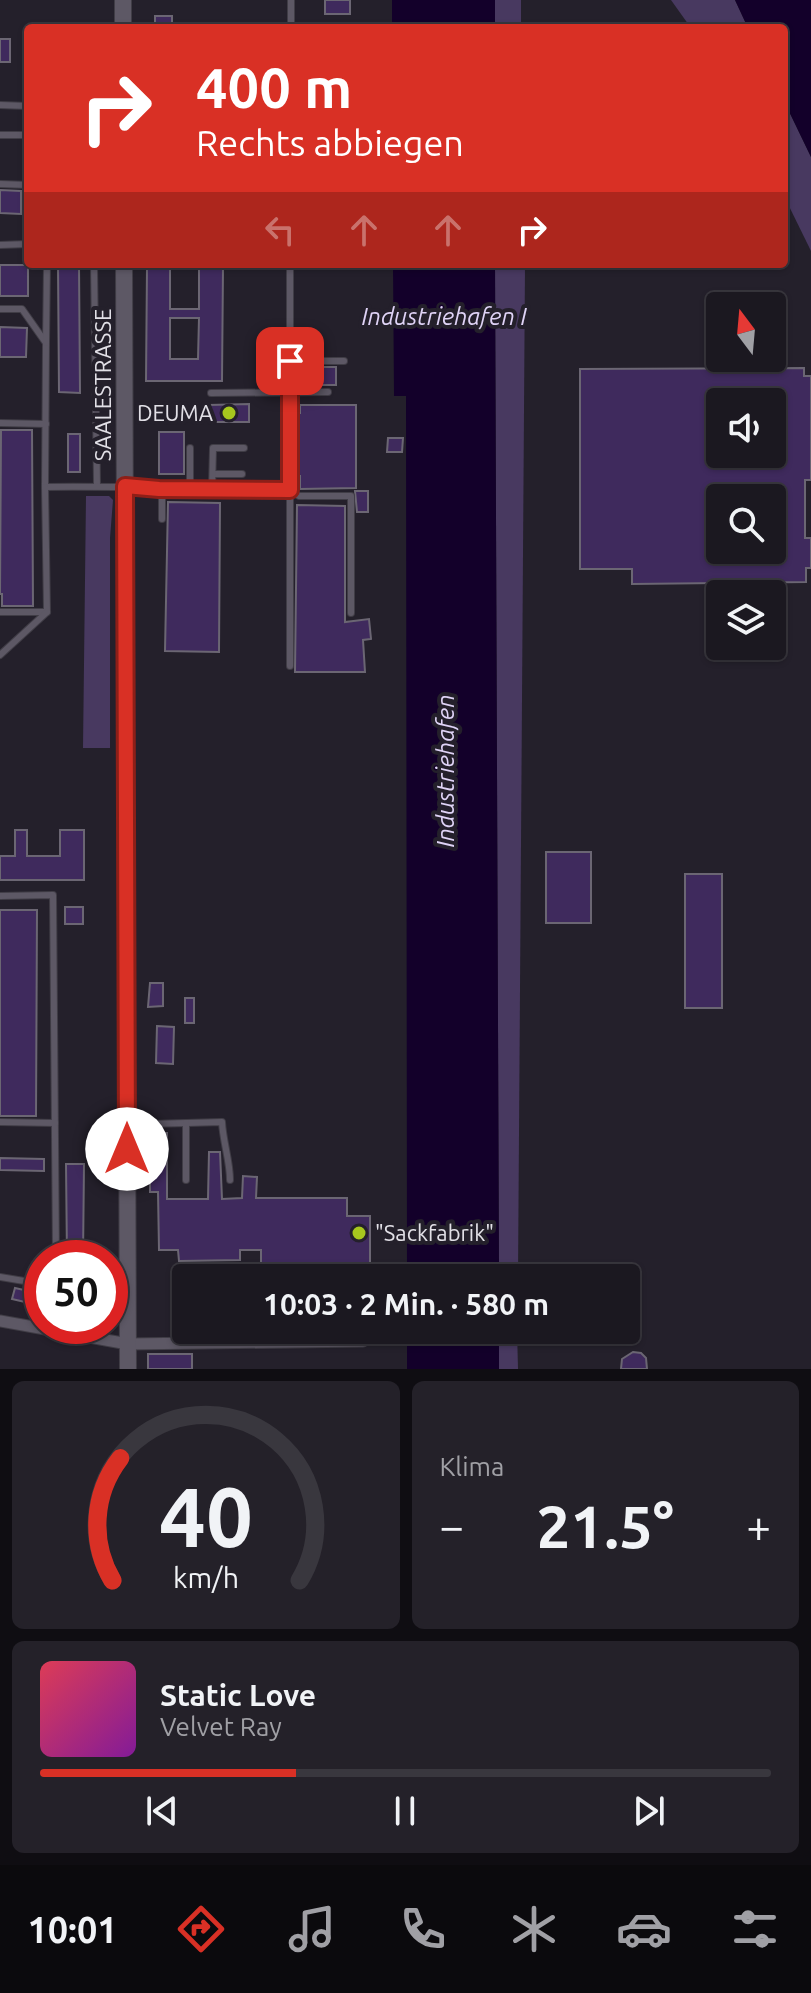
<!DOCTYPE html>
<html lang="de">
<meta charset="utf-8">
<style>
:root{--surface:#1b1820;--page:#242129;--text:#f1f3f6;--muted:#a0a0a5;--line:#39373e;--accent:#d93025}
body{margin:0;font-family:Ubuntu,sans-serif;background:var(--page);color:var(--text);height:100vh;display:flex;flex-direction:column;font-size:30px;white-space:nowrap}
*{box-sizing:border-box;margin:0}
p{font-size:26px;color:var(--muted)}
.icon{flex:none;width:44px;height:44px;fill:none;stroke:currentColor;stroke-width:2;stroke-linecap:round;stroke-linejoin:round}
.map{position:relative;height:1369px;overflow:hidden}
.panel{display:flex;flex-direction:column;gap:12px;padding:12px;background:#0f0d12;flex:1}
.panel>*{flex:none}
.top-card{position:absolute;left:24px;top:24px;width:764px;height:244px;border-radius:8px;box-shadow:0 2px 6px #0004,0 0 0 2px var(--line);background:#d93025;color:#fff;overflow:hidden}
.needle{width:52px;rotate:344deg}
.controls{position:absolute;left:706px;top:292px;display:grid;gap:16px}
.controls a{display:grid;place-items:center;width:80px;height:80px;border-radius:8px;background:var(--surface);box-shadow:0 2px 6px #0004,0 0 0 2px var(--line);font-size:40px}
.speed{position:absolute;left:24px;top:1240px;display:flex;gap:16px;font-size:40px;font-weight:700;text-align:center}
.speed>*{display:grid;place-content:center;width:104px;height:104px;border-radius:50%;background:var(--surface);box-shadow:0 2px 6px #0004,0 0 0 2px var(--line);line-height:1}
.speed .limit{border:12px solid #d22;background:#fff;color:#111}
.pin{position:absolute;display:grid;place-items:center;width:68px;height:68px;color:#fff;margin:-34px;border-radius:16px;box-shadow:0 4px 12px #0006}
.me{position:absolute;width:88px;margin:-44px;rotate:0deg;stroke-linejoin:round;filter:drop-shadow(0 0 6px #0008)}
.turn{display:flex;align-items:center;gap:28px;height:168px;padding:0 40px;font-size:36px}
.turn .icon{width:104px;height:104px;stroke-width:2.5}
.turn b{display:block;font-size:56px;line-height:68px}
.lanes{display:flex;align-items:center;height:76px;padding:0 40px;background:#0003;justify-content:center;gap:40px;direction:ltr}
.lanes .off{opacity:.35}
.big{font-size:60px;font-weight:700;line-height:1.1}
.panel .widget{flex:1;display:flex;flex-direction:column;justify-content:center;gap:12px;min-width:0;padding:0 28px;border-radius:12px;background:var(--page)}
.panel .dial{align-items:center;gap:0}
.dial svg{height:208px;overflow:visible;fill:none;stroke:var(--line);stroke-width:7;stroke-linecap:round;text-anchor:middle}
.dial text{fill:var(--text);stroke:none}
.song{display:flex;align-items:center;gap:24px}
.cover{width:96px;height:96px;border-radius:12px;background:linear-gradient(135deg,hsl(350 70% 55%),hsl(290 70% 35%))}
.played{height:8px;border-radius:4px;background:linear-gradient(90deg,var(--accent) 35%,var(--line) 35%)}
.keys{display:flex;justify-content:space-around;direction:ltr}
.heat{display:flex;justify-content:space-between;align-items:center;font-size:44px;direction:ltr}
.panel .tiles{flex:1;display:grid;gap:12px;grid-template-columns:1fr 1fr}
.widget:last-child{grid-column:span 2}
.trip{position:absolute;left:172px;top:1264px;width:468px;height:80px;border-radius:8px;background:var(--surface);box-shadow:0 2px 6px #0004,0 0 0 2px var(--line);font-weight:700;line-height:80px;text-align:center}
.tabs{display:flex;height:128px;justify-content:space-around;align-items:center;background:#0b0a0d;color:var(--muted)}
.tabs .icon{width:56px;height:56px}
.tabs .current{color:var(--accent)}
.tabs b{font-size:36px;color:var(--text)}
.map>svg:first-child{display:block}
.green{fill:#483960}
.water{fill:#13002a}
.building{fill:#3f2a5d;stroke:#6b6673;stroke-width:2;fill-rule:evenodd}
.lines{fill:none;stroke-linecap:round;stroke-linejoin:round}
.service-casing{stroke:#403d46;stroke-width:8}
.minor-casing{stroke:#403d46;stroke-width:13}
.secondary-casing{stroke:#403d46;stroke-width:18}
.service{stroke:#5d5865;stroke-width:6}
.minor{stroke:#5d5865;stroke-width:11}
.secondary{stroke:#5d5865;stroke-width:16}
.route-casing{stroke:#8d1f18;stroke-width:20}
.route{stroke:#d93025;stroke-width:14}
.poi-dot{fill:#a7c71e;stroke:#24202b;stroke-width:3}
.labels{text-anchor:middle;stroke-width:8;stroke-linejoin:round;paint-order:stroke}
.street-label{font-size:22px;fill:#e2e0e7;stroke:#24202b}
.poi-label{font-size:22px;fill:#e2e0e7;stroke:#24202b;text-anchor:end}
.water-label{font-size:24px;font-style:italic;fill:#dfd3f6;stroke:#24202b}
</style>
<div class="map">
<svg width="811" height="1369" viewBox="0 0 811 1369">
<rect width="100%" height="100%" fill="#24202b"/>
<g class="green">
<rect x="495" y="0" width="26" height="28"/>
<path d="M 671,0 L 735,0 L 748,28 L 691,28 Z"/>
<path d="M 784,101 L 811,157 L 811,251 L 784,196 Z"/>
<path d="M 495,264 L 525,264 L 518,1278 L 499,1278 Z"/>
<path d="M 86,496 L 109,496 L 113,500 L 110,538 L 110,748 L 83,748 Z"/>
<path d="M 499,1330 L 517,1330 L 518,1369 L 499,1369 Z"/>
</g>
<g class="water">
<rect x="392" y="0" width="103" height="28"/>
<path d="M 735,0 L 811,0 L 811,157 L 784,101 L 784,28 L 748,28 Z"/>
<path d="M 393,264 L 495,264 L 499,1278 L 407,1278 L 406,396 L 394,396 Z"/>
<rect x="407" y="1330" width="92" height="39"/>
</g>
<g class="building">
<rect x="325" y="0" width="25" height="14"/>
<rect x="155" y="16" width="17" height="12"/>
<rect x="0" y="39" width="10" height="23"/>
<path d="M 0,190 L 21,191 L 21,214 L 0,213 Z"/>
<path d="M 58,264 L 79,264 L 80,393 L 59,392 Z"/>
<rect x="0" y="265" width="28" height="31"/>
<path d="M 199,267 L 223,267 L 222,381 L 146,381 L 147,268 L 170,268 L 170,309 L 199,309 ZM 170,318 L 199,318 L 198,359 L 170,359 Z"/>
<path d="M 0,327 L 27,328 L 26,357 L 0,357 Z"/>
<path d="M 301,367 L 336,367 L 336,385 L 296,385 L 296,376 L 301,376 Z"/>
<path d="M 804,368 L 804,376 L 811,376 L 811,480 L 805,480 L 805,538 L 811,538 L 811,568 L 806,568 L 806,582 L 632,584 L 632,569 L 580,569 L 580,369 ZM 720,402 L 772,402 L 772,454 L 720,454 ZM 720,498 L 772,498 L 772,550 L 720,550 Z"/>
<path d="M 249,404 L 249,422 L 209,422 L 209,405 Z"/>
<path d="M 300,405 L 356,405 L 356,488 L 300,489 L 300,476 L 296,476 L 296,413 L 300,413 Z"/>
<path d="M 1,430 L 32,430 L 33,606 L 2,606 L 2,594 L 0,594 Z"/>
<rect x="159" y="432" width="25" height="42"/>
<rect x="68" y="434" width="12" height="38"/>
<path d="M 388,438 L 403,438 L 402,452 L 387,452 Z"/>
<path d="M 355,491 L 368,491 L 368,512 L 357,512 Z"/>
<path d="M 168,502 L 220,503 L 219,652 L 165,651 Z"/>
<path d="M 297,505 L 345,506 L 345,622 L 369,619 L 371,639 L 363,640 L 365,672 L 295,672 Z"/>
<path d="M 15,830 L 27,830 L 27,856 L 60,856 L 60,830 L 84,830 L 84,880 L 0,880 L 0,856 L 15,856 Z"/>
<rect x="546" y="852" width="45" height="71"/>
<rect x="685" y="874" width="37" height="134"/>
<rect x="65" y="907" width="18" height="17"/>
<path d="M 0,910 L 37,910 L 36,1116 L 0,1116 Z"/>
<path d="M 150,983 L 163,983 L 163,1006 L 148,1007 Z"/>
<rect x="185" y="998" width="9" height="25"/>
<path d="M 157,1026 L 174,1027 L 173,1064 L 156,1063 Z"/>
<path d="M 150,1133 L 167,1133 L 167,1199 L 208,1199 L 209,1152 L 220,1152 L 222,1199 L 242,1198 L 243,1176 L 257,1177 L 256,1198 L 347,1198 L 347,1216 L 370,1216 L 370,1272 L 361,1272 L 361,1278 L 261,1278 L 261,1250 L 240,1250 L 240,1260 L 179,1261 L 178,1250 L 159,1250 L 158,1192 L 150,1192 Z"/>
<path d="M 0,1158 L 44,1159 L 44,1171 L 0,1170 Z"/>
<path d="M 66,1164 L 84,1164 L 83,1258 L 67,1258 Z"/>
<path d="M 15,1288 L 42,1294 L 42,1306 L 12,1299 Z"/>
<path d="M 633,1352 L 641,1353 L 646,1358 L 647,1369 L 621,1369 L 622,1359 Z"/>
<rect x="148" y="1354" width="44" height="15"/>
</g>
<g class="lines">
<g class="service-casing">
<g id="service">
<path d="M 291,28 L 291,0"/>
<path d="M 0,105 L 28,106"/>
<path d="M 0,135 L 28,135"/>
<path d="M 0,184 L 28,185"/>
<path d="M 0,245 L 28,244"/>
<path d="M 94,264 L 97,486"/>
<path d="M 0,309 L 22,309 L 46,343 L 45,487 C 127,486 208,489 290,490 L 290,264"/>
<path d="M 46,343 L 47,264"/>
<path d="M 290,361 L 344,361"/>
<path d="M 211,393 L 328,392"/>
<path d="M 0,423 L 46,424"/>
<path d="M 190,448 L 190,489"/>
<path d="M 213,474 L 242,474"/>
<path d="M 212,489 L 213,448 L 244,448"/>
<path d="M 290,490 L 299,496 L 351,496 L 351,613"/>
<path d="M 290,490 L 290,666"/>
<path d="M 162,519 L 162,489"/>
<path d="M 0,612 L 47,612 L 45,487"/>
<path d="M 0,655 L 47,612"/>
<path d="M 0,896 L 53,895 L 56,1258"/>
<path d="M 0,1122 L 55,1123"/>
<path d="M 150,1124 L 222,1122 C 223,1142 230,1161 230,1180"/>
<path d="M 186,1180 L 186,1123"/>
<path d="M 0,1277 L 42,1284"/>
</g>
</g>
<g class="minor-casing">
<path id="minor" d="M 0,1321 L 128,1344 L 363,1341"/>
</g>
<g class="secondary-casing">
<g id="secondary">
<path d="M 123,0 L 123,28"/>
<path d="M 124,264 L 128,1369"/>
</g>
</g>
<use href="#service" class="service"/>
<use href="#minor" class="minor"/>
<use href="#secondary" class="secondary"/>
</g>
<g class="lines">
<g class="route-casing">
<path id="route" d="M 127,1149 L 125,486 L 159,489 L 290,490 L 290,361"/>
</g>
<use href="#route" class="route"/>
</g>
<g class="poi-dot">
<circle cx="229" cy="413" r="8"/>
<circle cx="359" cy="1233" r="8"/>
</g>
<g class="labels">
<g class="street-label">
<text transform="translate(103 385) rotate(-90)" y="8">SAALESTRASSE</text>
</g>
<g class="poi-label">
<text x="213" y="421">DEUMA</text>
<text x="375" y="1241" text-anchor="start">"Sackfabrik"</text>
</g>
<g class="water-label">
<text x="444" y="325">Industriehafen I</text>
<text transform="translate(446 771) rotate(-90)" y="8">Industriehafen</text>
</g>
</g>
</svg>
<div class="controls">
<a><svg class="needle" viewBox="-14 -14 28 28"><path d="M0-13l5 13h-10z" fill="#e53935"/><path d="M0 13l5-13h-10z" fill="#a0a0a5"/></svg></a>
<a><svg class="icon" aria-label="sound" viewBox="0 0 24 24"><path d="M4 9h4l5-4v14l-5-4H4zM17 9q2 3 0 6"/></svg></a>
<a><svg class="icon" aria-label="search" viewBox="0 0 24 24"><circle cx="10" cy="10" r="6"/><path d="M15 15l6 6"/></svg></a>
<a><svg class="icon" aria-label="layers" viewBox="0 0 24 24"><path d="M12 4l9 5-9 5-9-5zM3 14l9 5 9-5"/></svg></a>
</div>
<div class="speed"><div class="limit">50</div></div>
<div class="pin" style="left:290px;top:361px;background:#d93025"><svg class="icon" aria-label="arrive" viewBox="0 0 24 24"><path d="M6 21V4h12l-3 4 3 4H6"/></svg></div>
<svg class="me" style="left:127px;top:1149px" viewBox="-20 -20 40 40"><circle r="19" fill="#fff"/><path d="M0-13L10 11 0 6-10 11z" fill="#d93025"/></svg>
<div class="trip">10:03 · 2 Min. · 580 m</div>
<div class="top-card">
<div class="turn"><svg class="icon" aria-label="right" viewBox="0 0 24 24"><path d="M7 20v-9h11M14 6l5 5-5 5"/></svg><div><b>400 m</b>Rechts abbiegen</div></div>
<div class="lanes"><svg class="icon off" aria-label="left" viewBox="0 0 24 24"><path d="M17 20v-9H6M10 6l-5 5 5 5"/></svg><svg class="icon off" aria-label="ahead" viewBox="0 0 24 24"><path d="M12 20V5M6 11l6-6 6 6"/></svg><svg class="icon off" aria-label="ahead" viewBox="0 0 24 24"><path d="M12 20V5M6 11l6-6 6 6"/></svg><svg class="icon" aria-label="right" viewBox="0 0 24 24"><path d="M7 20v-9h11M14 6l5 5-5 5"/></svg></div>
</div>
</div>
<section class="panel">
<div class="tiles">
<div class="widget dial"><svg viewBox="0 0 100 80">
<path d="M14 69A42 42 0 1 1 86 69"/>
<path d="M14 69A42 42 0 0 1 17 22" stroke="#d93025"/>
<text x="50" y="56" font-size="32" font-weight="700">40</text>
<text x="50" y="72" font-size="11">km/h</text>
</svg></div>
<div class="widget"><p>Klima</p>
<div class="heat"><a>−</a><b class="big">21.5°</b><a>+</a></div>
</div>
<div class="widget">
<div class="song"><i class="cover"></i><div><b>Static Love</b><p>Velvet Ray</p></div></div>
<div class="played"></div>
<div class="keys"><svg class="icon" aria-label="previous" viewBox="0 0 24 24"><path d="M18 5L8 12l10 7zM5 5v14"/></svg><svg class="icon" aria-label="pause" viewBox="0 0 24 24"><path d="M8 5v14M16 5v14"/></svg><svg class="icon" aria-label="next" viewBox="0 0 24 24"><path d="M6 5l10 7-10 7zM19 5v14"/></svg></div>
</div>
</div>
</section>
<nav class="tabs">
<b>10:01</b>
<svg class="icon current" aria-label="directions" viewBox="0 0 24 24"><path d="M12 3l9 9-9 9-9-9zM9 14v-3h6M13 9l2 2-2 2"/></svg>
<svg class="icon" aria-label="music" viewBox="0 0 24 24"><path d="M9 18V5l10-2v13"/><circle cx="6" cy="18" r="3"/><circle cx="16" cy="16" r="3"/></svg>
<svg class="icon" aria-label="phone" viewBox="0 0 24 24"><path d="M5 4h4l2 5-3 2q2 4 5 5l2-3 5 2v4C11 20 4 13 5 4z"/></svg>
<svg class="icon" aria-label="climate" viewBox="0 0 24 24"><path d="M12 3v18M4 7l16 10M4 17L20 7"/></svg>
<svg class="icon" aria-label="car" viewBox="0 0 24 24"><path d="M5 17H2v-5l4-1 3-4h7l3 4 3 1v5h-3M9 17h6M6 11h13"/><circle cx="7" cy="17" r="2"/><circle cx="17" cy="17" r="2"/></svg>
<svg class="icon" aria-label="filters" viewBox="0 0 24 24"><path d="M4 7h16M4 17h16"/><circle cx="9" cy="7" r="2"/><circle cx="15" cy="17" r="2"/></svg>
</nav>
